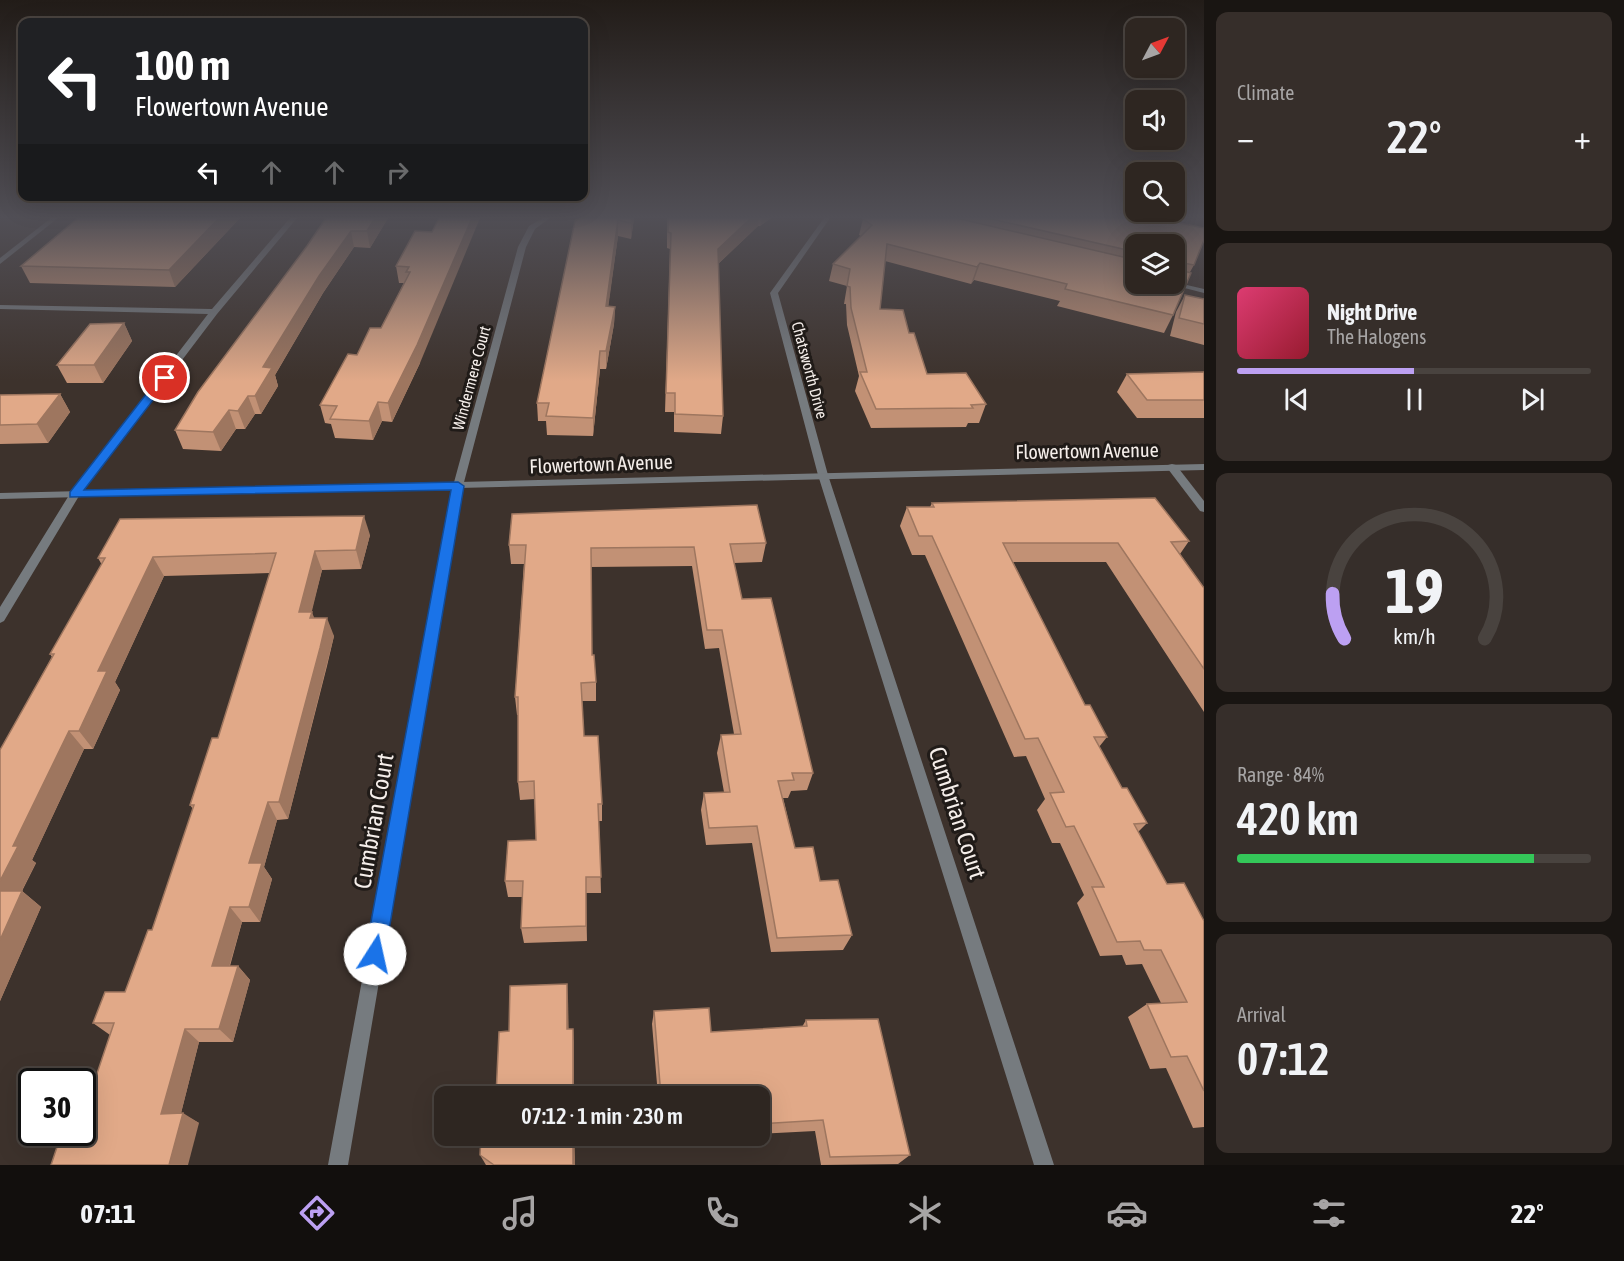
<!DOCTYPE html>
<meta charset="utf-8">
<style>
:root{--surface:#2e2621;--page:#362e2a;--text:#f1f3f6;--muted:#a7a5a5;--line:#49433f;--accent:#bca0f2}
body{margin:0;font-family:"Asap Condensed",sans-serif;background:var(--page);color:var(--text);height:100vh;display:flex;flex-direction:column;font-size:22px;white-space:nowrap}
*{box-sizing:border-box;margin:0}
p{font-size:20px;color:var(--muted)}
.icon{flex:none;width:33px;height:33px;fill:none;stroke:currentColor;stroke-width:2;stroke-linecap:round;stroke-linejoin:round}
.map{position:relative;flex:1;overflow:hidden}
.details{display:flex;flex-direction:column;gap:12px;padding:12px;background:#191512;width:420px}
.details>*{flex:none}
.hud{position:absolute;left:18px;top:18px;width:570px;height:183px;border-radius:12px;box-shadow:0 6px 24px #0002,0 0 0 2px var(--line);background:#202124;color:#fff;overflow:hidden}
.needle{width:39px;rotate:49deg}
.tools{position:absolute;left:1125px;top:18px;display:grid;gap:12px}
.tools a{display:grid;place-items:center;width:60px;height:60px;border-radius:12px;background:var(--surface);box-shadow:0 6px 24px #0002,0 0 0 2px var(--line);font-size:30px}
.speed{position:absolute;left:18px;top:1068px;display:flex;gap:12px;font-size:30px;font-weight:700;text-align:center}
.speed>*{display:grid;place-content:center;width:78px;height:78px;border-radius:50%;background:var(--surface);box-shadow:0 6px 24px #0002,0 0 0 2px var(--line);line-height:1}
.speed .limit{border:3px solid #111;border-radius:9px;background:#fff;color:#111}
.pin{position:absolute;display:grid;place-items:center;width:51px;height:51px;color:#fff;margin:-26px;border:3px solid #fff;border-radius:50%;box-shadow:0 2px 6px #0007}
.me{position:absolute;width:66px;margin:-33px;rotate:10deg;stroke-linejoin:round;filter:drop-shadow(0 0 4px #0008)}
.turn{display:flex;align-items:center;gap:21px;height:126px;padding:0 18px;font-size:27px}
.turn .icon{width:78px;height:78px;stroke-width:2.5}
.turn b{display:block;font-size:42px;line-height:51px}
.lanes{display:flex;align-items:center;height:57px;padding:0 18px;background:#0003;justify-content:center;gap:30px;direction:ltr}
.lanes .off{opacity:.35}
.big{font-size:45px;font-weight:600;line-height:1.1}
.details .widget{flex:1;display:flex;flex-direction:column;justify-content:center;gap:9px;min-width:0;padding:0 21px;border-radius:12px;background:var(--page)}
.details .dial{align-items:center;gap:0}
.dial svg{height:156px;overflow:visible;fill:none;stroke:var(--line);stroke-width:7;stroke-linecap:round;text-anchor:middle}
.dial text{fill:var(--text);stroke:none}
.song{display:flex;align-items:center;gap:18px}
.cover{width:72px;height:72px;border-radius:9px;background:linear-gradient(135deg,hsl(340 70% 55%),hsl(350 70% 35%))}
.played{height:6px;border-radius:3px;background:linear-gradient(90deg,var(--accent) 50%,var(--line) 50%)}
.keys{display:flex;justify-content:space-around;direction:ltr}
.heat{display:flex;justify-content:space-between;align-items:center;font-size:33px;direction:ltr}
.charge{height:9px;border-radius:4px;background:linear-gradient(90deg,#34c759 84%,var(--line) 0)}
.trip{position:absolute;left:434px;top:1086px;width:336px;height:60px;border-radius:12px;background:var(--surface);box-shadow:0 6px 24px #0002,0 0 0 2px var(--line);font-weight:600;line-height:60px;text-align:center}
.dock{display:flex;height:96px;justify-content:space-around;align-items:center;background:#120f0d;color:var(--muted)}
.dock .icon{width:42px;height:42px}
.dock .current{color:var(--accent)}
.dock b{font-size:27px;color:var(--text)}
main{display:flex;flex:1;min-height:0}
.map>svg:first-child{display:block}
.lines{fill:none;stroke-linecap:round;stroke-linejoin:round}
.minor{fill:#767b7f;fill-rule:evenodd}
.tertiary{fill:#767b7f;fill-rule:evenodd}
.wall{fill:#c29175;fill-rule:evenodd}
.shaded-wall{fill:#9e765f}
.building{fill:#e1a988;stroke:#9e765f;stroke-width:1.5}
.route{fill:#1a73e8;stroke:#114b97;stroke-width:1.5}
.labels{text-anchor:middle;stroke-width:6;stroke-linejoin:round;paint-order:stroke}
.far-street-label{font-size:16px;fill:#f5eeea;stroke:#201b18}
.street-label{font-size:20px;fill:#f5eeea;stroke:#201b18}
.near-street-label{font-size:24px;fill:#f5eeea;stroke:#201b18}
</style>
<main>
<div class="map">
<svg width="1204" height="1165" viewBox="0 0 1204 1165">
<rect width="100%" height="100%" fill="#3d322c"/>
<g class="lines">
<g class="minor">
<path d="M 51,218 L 58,218 L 0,264 L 0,258 Z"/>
<path d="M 290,218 L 297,218 L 217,314 L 79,496 L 4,621 L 0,623 L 0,607 L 71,492 L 208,314 L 0,309 L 0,305 L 212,309 Z"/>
<path d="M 543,218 L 550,218 L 535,229 L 526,247 L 463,486 L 348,1165 L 328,1165 L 453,486 L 518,247 L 529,226 Z"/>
<path d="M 824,218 L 830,218 L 778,293 L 828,475 L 1054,1165 L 1034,1165 L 818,475 L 770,293 Z"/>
<path d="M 1174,282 L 1204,289 L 1204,293 L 1169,284 Z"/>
<path d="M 1172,464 L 1176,465 L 1204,501 L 1204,512 L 1200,511 L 1168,469 L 1167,467 L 1168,465 Z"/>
</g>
<path class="tertiary" d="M 1204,464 L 1204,470 L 0,499 L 0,493 Z"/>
</g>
<g class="wall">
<path d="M 78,218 L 240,218 L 175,287 L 30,283 L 21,266 Z"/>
<path d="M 326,218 L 388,218 L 370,248 L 354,247 L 323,293 L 275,375 L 278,386 L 261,414 L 255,414 L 245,429 L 236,429 L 221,451 L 183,449 L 175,430 L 307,246 Z"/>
<path d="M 634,218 L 631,239 L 618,236 L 608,306 L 615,307 L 614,324 L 606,369 L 600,369 L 593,436 L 547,435 L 546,421 L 538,421 L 537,403 L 575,221 Z"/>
<path d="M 667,218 L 771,218 L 760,226 L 758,226 L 718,264 L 723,416 L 721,434 L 674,432 L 674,412 L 665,412 L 670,249 L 667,248 Z"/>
<path d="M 864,218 L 1156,218 L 1194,265 L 1190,272 L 1173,315 L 1164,333 L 1057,306 L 1060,301 L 974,280 L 971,284 L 885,261 L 880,309 L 909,333 L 927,374 L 986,404 L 979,423 L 968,423 L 966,427 L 871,428 L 855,391 L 859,376 L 847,325 L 846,304 L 844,304 L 847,286 L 829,281 L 833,264 L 861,236 L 859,235 L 863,219 ZM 1136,244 L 1174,284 L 1136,284 Z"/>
<path d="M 415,231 L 420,363 L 392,422 L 382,421 L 373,440 L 335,438 L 331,424 L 325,423 L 320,405 L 357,355 L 381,328 L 404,283 L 399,283 L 396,266 Z"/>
<path d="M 1185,295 L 1204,299 L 1204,345 L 1170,336 L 1176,312 Z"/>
<path d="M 124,323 L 132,341 L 103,383 L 67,383 L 57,365 Z"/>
<path d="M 1204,372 L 1204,418 L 1137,418 L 1117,392 L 1127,374 Z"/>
<path d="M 60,394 L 70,412 L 48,443 L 0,444 L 0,395 Z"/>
<path d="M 932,503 L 1189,541 L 1180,554 L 1204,588 L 1204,712 L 1106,562 L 1013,562 L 1085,705 L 1107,737 L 1099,747 L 1122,788 L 1147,823 L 1138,832 L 1167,884 L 1204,921 L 1204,1127 L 1193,1128 L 1166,1068 L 1150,1069 L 1128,1017 L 1147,1004 L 1161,1003 L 1142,964 L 1126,965 L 1122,955 L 1100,956 L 1077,903 L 1084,895 L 1060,843 L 1052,843 L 1037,810 L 1045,799 L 1026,756 L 1014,757 L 925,555 L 912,555 L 900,526 L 907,507 L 930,507 Z"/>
<path d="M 370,535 L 361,569 L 322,570 L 311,612 L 314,618 L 334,636 L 327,666 L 288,819 L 277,820 L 264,867 L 272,879 L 260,922 L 242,922 L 230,966 L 238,966 L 250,980 L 233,1042 L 199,1042 L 181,1113 L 199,1123 L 82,1132 L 110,1035 L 93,1023 L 125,992 L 152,930 L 193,809 L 190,805 L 218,738 L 270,573 L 164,576 L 115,682 L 120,690 L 93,749 L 84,749 L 32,860 L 36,863 L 22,891 L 41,907 L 0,1001 L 0,750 L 52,657 L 50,654 L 102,565 L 98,558 Z"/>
<path d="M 766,543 L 762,562 L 734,563 L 742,599 L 813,773 L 807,790 L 791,791 L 788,798 L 783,798 L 795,848 L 820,881 L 852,935 L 843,950 L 771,952 L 752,843 L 706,845 L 701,810 L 704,793 L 724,792 L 717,753 L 721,735 L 734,734 L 719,648 L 705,649 L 692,566 L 591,567 L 592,655 L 596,682 L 596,701 L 582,701 L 584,736 L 602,804 L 602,821 L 599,821 L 601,893 L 586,893 L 587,941 L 524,943 L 521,928 L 523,897 L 508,897 L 505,881 L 536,840 L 535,799 L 520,800 L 518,782 L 518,715 L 517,715 L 515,697 L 524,564 L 511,564 L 509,545 Z"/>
<path d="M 654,1011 L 711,1032 L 802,1027 L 806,1020 L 910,1155 L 898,1164 L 821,1165 L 815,1131 L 759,1134 L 759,1096 L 658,1096 L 652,1024 Z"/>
<path d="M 481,1136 L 574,1136 L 575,1165 L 486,1165 L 480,1155 Z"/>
<path d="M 701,1136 L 724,1136 L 701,1137 Z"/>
</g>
<g class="shaded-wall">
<path d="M 219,218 L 240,218 L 175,287 L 169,270 Z"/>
<path d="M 375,218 L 388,218 L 370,248 L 367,231 Z"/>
<path d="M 472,218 L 480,218 L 420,363 L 392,422 L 388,403 Z"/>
<path d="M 632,218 L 634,218 L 631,239 L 631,223 Z"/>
<path d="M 751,218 L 759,218 L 758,226 L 716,266 L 718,249 Z"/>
<path d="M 762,218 L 771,218 L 760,226 Z"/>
<path d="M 618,220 L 618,236 L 606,324 L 606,306 Z"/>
<path d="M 351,231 L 354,247 L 323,293 L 275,375 L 278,386 L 261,414 L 255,396 L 263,367 L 319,276 Z"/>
<path d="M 980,263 L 974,280 L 971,284 L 977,267 Z"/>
<path d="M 1183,263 L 1175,280 L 1176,266 Z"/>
<path d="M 615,307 L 614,324 L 606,369 L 606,351 Z"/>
<path d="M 124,323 L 132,341 L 103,383 L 94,365 Z"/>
<path d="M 600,351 L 600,369 L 593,436 L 593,418 Z"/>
<path d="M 60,394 L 70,412 L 48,443 L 37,424 Z"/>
<path d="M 248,396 L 255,414 L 245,429 L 238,411 Z"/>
<path d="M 378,402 L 382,421 L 373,440 L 369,421 Z"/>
<path d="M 229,410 L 236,429 L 221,451 L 213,432 Z"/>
<path d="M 364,516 L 370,535 L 361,569 L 356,550 Z"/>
<path d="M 315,551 L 322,570 L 311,615 L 312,612 L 319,631 L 299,612 Z"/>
<path d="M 153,557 L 164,576 L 115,682 L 120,690 L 93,749 L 79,731 L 98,671 Z"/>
<path d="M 327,618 L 334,636 L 288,819 L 279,802 Z"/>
<path d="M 69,731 L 84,749 L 32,860 L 36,863 L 14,906 L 0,895 L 0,881 L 13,846 Z"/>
<path d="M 268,802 L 277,820 L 264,867 L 272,879 L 260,922 L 249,907 L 249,863 Z"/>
<path d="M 22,891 L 41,907 L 0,1001 L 0,940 Z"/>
<path d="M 230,907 L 242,922 L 225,981 L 212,966 Z"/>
<path d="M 238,966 L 250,980 L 233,1042 L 219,1029 Z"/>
<path d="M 567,984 L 568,998 L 569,1042 L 567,1029 Z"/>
<path d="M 185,1029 L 199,1042 L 178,1125 L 161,1114 Z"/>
<path d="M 573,1029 L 574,1042 L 574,1096 L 573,1096 Z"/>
<path d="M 183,1113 L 199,1123 L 188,1165 L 169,1165 Z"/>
<path d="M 573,1136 L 574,1136 L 575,1165 L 573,1165 Z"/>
</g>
<g class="building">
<path d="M 78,218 L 219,218 L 169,270 L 21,266 Z"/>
<path d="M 326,218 L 375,218 L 367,231 L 351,231 L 319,276 L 263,367 L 272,368 L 255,396 L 248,396 L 238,411 L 229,410 L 213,432 L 175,430 L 198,392 L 307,246 Z"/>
<path d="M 439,218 L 472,218 L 417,345 L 388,403 L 378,402 L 369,421 L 330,419 L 337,406 L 320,405 L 348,354 L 357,355 L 370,328 L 381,328 L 410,272 L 406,272 L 409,267 L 396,266 L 415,231 L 432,232 Z"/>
<path d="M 580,218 L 632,218 L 631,223 L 618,220 L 606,306 L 615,307 L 606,351 L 600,351 L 593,418 L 546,416 L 549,403 L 537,403 L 575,221 Z"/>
<path d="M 668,218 L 751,218 L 718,249 L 723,416 L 675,414 L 675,393 L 666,393 L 671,233 L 668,232 Z"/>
<path d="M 864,218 L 956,218 L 1136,260 L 1136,284 L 1174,284 L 1174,244 L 1136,244 L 1136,252 L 987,218 L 1156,218 L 1204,228 L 1204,240 L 1194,265 L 1183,263 L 1176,266 L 1177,269 L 1191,273 L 1173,315 L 1065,289 L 1067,284 L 980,263 L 977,267 L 887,244 L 880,309 L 903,310 L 909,333 L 914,333 L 927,374 L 966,373 L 986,404 L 971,405 L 973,408 L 876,409 L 860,372 L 867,372 L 851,308 L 850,287 L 847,286 L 850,269 L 833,264 L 872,225 L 863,219 Z"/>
<path d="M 1185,295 L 1204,299 L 1204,324 L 1179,318 Z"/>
<path d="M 124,323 L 94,365 L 57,365 L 90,324 Z"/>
<path d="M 1204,372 L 1204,400 L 1147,400 L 1127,374 Z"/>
<path d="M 60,394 L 37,424 L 0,425 L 0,395 Z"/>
<path d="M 1155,498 L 1189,541 L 1171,542 L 1204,588 L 1204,669 L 1118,543 L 1003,543 L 1085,705 L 1090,705 L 1107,737 L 1094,737 L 1122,788 L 1127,788 L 1147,823 L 1134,824 L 1167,884 L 1184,883 L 1204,921 L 1204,1091 L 1187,1056 L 1171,1057 L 1147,1004 L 1187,1002 L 1161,950 L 1144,950 L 1140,941 L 1117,942 L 1092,887 L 1104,887 L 1074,826 L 1066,827 L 1050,793 L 1064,792 L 1038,738 L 1025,739 L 932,536 L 919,536 L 907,507 L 934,507 L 932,503 Z"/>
<path d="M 757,505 L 766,543 L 730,544 L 742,599 L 771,598 L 813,773 L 792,773 L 794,780 L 778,781 L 795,848 L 813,847 L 820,881 L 838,880 L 852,935 L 777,938 L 757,826 L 709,828 L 704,793 L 730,792 L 721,735 L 741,734 L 722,630 L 707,630 L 694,547 L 591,548 L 592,655 L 594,655 L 596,682 L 581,683 L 584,736 L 598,736 L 602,804 L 598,804 L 601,877 L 586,877 L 586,926 L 521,928 L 523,881 L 505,881 L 508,841 L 536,840 L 534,781 L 518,782 L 518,697 L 515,697 L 526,545 L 509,545 L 512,514 Z"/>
<path d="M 364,516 L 356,550 L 315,551 L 299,612 L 312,612 L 310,618 L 327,618 L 320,648 L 279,802 L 268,802 L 249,863 L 262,863 L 249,907 L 230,907 L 212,966 L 238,966 L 219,1029 L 185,1029 L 161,1114 L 183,1113 L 169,1165 L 51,1165 L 62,1132 L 82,1132 L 82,1118 L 114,1023 L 93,1023 L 105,992 L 125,992 L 148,930 L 152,930 L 194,805 L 190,805 L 212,738 L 218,738 L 276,553 L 153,557 L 98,671 L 107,671 L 79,731 L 69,731 L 13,846 L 18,846 L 0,881 L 0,750 L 54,654 L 50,654 L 105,558 L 98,558 L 120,519 Z"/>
<path d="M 0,891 L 22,891 L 0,940 Z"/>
<path d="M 567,984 L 567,1029 L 573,1029 L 573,1096 L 496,1096 L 499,1032 L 509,1031 L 510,986 Z"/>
<path d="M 709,1008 L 711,1032 L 807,1026 L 806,1020 L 878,1019 L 910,1155 L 830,1157 L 823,1120 L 759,1124 L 759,1096 L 661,1096 L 654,1011 Z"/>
<path d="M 481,1136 L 573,1136 L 573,1165 L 494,1165 L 480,1155 Z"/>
</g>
<linearGradient id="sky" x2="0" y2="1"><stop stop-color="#221c18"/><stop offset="0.57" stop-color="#514f56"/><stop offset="1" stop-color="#514f56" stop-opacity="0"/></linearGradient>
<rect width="1204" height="381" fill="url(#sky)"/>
<path class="route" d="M 165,374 L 170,378 L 84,490 L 458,482 L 464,486 L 385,954 L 382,961 L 375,964 L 368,961 L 365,954 L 451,490 L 70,497 L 70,492 L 161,375 Z"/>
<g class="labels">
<g class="far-street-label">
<text transform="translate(810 370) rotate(75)" y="6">Chatsworth Drive</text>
<text transform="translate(471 378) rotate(-75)" y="6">Windermere Court</text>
</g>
<g class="street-label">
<text transform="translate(1087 451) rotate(-1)" y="7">Flowertown Avenue</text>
<text transform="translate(601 464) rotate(-2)" y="7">Flowertown Avenue</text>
</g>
<g class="near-street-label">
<text transform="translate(957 813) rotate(72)" y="8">Cumbrian Court</text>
<text transform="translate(374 821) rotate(-80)" y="8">Cumbrian Court</text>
</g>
</g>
</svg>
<div class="tools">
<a><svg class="needle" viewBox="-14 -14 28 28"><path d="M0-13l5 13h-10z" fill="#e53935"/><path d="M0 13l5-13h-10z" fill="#a7a5a5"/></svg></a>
<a><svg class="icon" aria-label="sound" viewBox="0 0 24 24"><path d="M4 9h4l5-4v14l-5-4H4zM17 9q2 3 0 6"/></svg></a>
<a><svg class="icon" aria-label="search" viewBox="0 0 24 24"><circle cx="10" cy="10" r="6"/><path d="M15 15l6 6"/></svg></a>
<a><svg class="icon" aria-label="layers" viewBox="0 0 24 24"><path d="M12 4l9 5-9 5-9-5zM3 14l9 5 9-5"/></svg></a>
</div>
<div class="speed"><div class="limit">30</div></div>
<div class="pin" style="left:165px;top:378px;background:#d93025"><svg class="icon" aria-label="arrive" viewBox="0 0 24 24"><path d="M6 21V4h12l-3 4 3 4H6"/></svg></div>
<svg class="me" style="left:375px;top:954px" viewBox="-20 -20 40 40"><circle r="19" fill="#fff"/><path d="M0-13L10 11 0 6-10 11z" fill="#1a73e8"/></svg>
<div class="trip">07:12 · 1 min · 230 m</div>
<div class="hud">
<div class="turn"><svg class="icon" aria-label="left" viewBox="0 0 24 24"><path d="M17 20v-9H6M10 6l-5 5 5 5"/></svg><div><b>100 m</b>Flowertown Avenue</div></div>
<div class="lanes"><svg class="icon" aria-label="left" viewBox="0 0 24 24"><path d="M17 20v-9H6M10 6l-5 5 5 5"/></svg><svg class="icon off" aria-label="ahead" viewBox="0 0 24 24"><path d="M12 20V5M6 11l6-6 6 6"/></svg><svg class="icon off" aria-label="ahead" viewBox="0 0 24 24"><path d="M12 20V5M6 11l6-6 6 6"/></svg><svg class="icon off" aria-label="right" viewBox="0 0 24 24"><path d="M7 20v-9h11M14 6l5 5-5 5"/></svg></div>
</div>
</div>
<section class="details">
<div class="widget"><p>Climate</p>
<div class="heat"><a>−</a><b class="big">22°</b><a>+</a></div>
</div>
<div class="widget">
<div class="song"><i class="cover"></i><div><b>Night Drive</b><p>The Halogens</p></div></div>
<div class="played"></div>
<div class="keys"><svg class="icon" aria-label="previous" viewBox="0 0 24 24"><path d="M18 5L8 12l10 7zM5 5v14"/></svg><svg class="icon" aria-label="pause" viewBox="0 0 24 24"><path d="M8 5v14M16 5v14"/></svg><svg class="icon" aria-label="next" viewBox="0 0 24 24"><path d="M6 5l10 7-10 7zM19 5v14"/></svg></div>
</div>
<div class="widget dial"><svg viewBox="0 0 100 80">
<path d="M14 69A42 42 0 1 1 86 69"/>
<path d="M14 69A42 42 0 0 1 8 46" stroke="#bca0f2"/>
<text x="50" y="56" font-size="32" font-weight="700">19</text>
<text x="50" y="72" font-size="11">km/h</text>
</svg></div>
<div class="widget"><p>Range · 84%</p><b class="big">420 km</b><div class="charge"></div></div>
<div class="widget"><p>Arrival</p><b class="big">07:12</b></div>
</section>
</main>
<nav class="dock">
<b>07:11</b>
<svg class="icon current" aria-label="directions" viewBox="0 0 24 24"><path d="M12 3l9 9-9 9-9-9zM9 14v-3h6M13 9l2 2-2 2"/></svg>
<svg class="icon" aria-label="music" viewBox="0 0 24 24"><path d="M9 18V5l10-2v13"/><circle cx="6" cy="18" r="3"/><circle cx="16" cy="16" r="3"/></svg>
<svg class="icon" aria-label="phone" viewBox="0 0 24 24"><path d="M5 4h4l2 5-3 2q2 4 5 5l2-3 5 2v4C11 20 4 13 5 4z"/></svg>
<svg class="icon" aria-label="climate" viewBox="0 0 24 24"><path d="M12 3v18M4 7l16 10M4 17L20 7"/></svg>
<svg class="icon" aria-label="car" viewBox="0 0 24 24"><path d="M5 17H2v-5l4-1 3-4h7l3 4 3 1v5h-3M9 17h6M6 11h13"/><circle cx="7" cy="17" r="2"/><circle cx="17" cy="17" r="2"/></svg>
<svg class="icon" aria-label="filters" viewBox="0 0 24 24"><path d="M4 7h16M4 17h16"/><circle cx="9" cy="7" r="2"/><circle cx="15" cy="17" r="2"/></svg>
<b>22°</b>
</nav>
